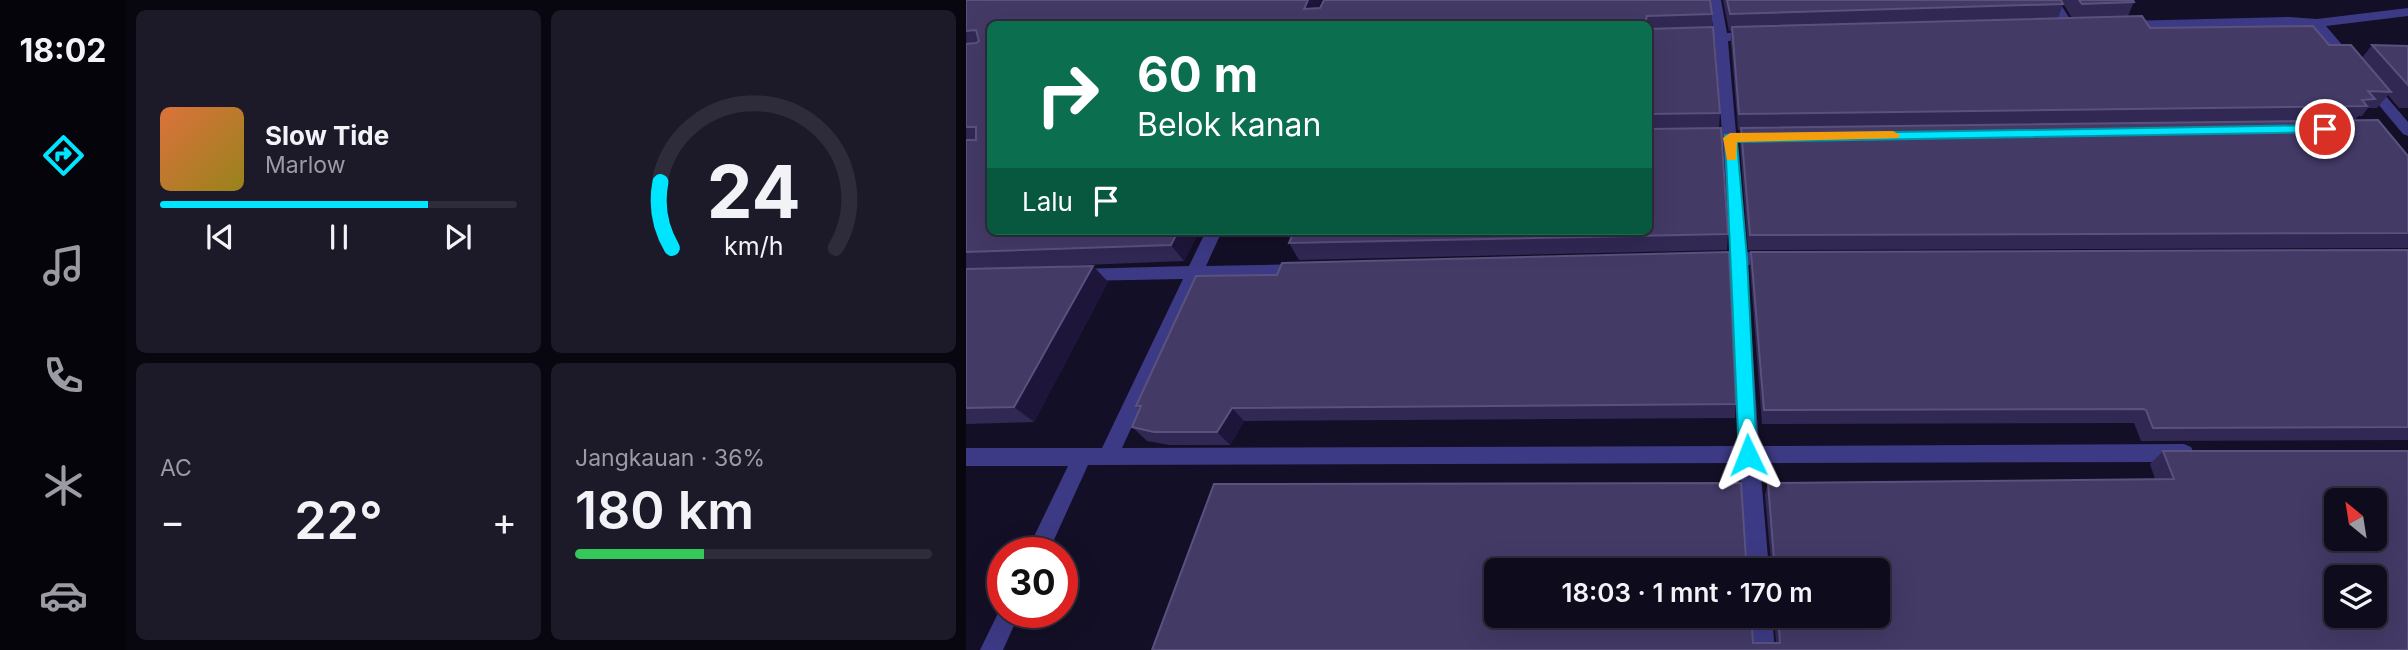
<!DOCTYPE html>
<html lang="id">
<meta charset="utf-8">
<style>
:root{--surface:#0e0b1c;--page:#1c1929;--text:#f1f3f6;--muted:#9b9ba3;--line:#2e2b3b;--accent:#00e5ff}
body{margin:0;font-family:Inter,sans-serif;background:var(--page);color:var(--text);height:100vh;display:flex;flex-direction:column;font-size:26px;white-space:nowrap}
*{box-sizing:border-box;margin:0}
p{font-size:23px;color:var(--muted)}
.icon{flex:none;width:38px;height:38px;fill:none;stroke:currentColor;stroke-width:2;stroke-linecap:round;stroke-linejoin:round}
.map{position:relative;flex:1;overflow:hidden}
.drawer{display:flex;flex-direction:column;gap:10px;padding:10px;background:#08060f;width:840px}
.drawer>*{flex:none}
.guide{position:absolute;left:21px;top:21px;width:665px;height:214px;border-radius:10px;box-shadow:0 7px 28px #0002,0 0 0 2px var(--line);background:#0b6e4f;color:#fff;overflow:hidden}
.needle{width:46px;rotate:330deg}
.buttons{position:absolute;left:1358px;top:488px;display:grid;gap:14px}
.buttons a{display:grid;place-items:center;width:63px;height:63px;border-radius:10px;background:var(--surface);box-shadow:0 7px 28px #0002,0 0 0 2px var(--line);font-size:35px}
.speed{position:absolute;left:21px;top:537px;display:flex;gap:14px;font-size:35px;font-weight:700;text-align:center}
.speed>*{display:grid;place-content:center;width:91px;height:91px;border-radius:50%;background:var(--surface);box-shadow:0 7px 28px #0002,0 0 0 2px var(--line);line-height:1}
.speed .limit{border:10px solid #d22;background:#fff;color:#111}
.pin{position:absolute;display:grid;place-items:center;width:60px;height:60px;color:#fff;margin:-30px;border:4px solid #fff;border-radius:50%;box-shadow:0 2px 7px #0007}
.me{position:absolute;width:77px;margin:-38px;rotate:358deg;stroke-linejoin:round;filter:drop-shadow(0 0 5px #0008)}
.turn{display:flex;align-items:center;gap:24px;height:147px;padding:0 35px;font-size:32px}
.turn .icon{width:91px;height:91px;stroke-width:2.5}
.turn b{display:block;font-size:49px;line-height:60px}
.then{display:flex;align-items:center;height:66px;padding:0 35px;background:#0003;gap:14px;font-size:26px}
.big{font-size:52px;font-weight:600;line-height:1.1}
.drawer .widget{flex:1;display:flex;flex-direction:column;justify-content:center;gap:10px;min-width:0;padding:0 24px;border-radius:10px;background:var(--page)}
.drawer .dial{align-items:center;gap:0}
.dial svg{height:182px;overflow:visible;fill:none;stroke:var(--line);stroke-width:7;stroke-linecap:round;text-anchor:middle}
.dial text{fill:var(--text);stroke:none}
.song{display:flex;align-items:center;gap:21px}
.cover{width:84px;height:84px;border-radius:10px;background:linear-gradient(135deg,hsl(20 70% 55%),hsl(50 70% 35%))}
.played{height:7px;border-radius:4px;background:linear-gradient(90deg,var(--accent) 75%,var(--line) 75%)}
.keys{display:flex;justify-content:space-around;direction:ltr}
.heat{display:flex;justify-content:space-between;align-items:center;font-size:38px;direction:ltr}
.charge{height:10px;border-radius:5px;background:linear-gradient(90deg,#34c759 36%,var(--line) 0)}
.drawer .tiles{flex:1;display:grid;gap:10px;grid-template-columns:repeat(2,1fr)}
.trip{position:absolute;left:518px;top:558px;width:406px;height:70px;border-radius:10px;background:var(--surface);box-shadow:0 7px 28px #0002,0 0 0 2px var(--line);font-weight:600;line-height:70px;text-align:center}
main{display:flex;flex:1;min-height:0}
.tabs{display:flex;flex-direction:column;width:126px;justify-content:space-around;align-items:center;background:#06040b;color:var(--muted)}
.tabs .icon{width:49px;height:49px}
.tabs .current{color:var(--accent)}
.tabs b{font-size:32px;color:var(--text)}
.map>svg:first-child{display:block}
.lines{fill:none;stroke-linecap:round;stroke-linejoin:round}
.street{fill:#3d3a85;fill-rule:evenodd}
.wall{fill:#312854;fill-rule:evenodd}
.shaded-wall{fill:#1d163a}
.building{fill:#433a66;stroke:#5a527e;stroke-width:2;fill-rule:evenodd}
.route{fill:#00e5ff;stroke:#0095a6;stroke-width:2}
.slow{fill:#f59e0b}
</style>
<main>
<nav class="tabs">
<b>18:02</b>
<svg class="icon current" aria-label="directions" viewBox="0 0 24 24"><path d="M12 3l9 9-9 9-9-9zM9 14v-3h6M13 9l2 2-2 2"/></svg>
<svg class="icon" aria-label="music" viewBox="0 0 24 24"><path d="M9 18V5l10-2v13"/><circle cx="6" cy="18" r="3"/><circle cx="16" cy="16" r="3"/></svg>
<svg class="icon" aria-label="phone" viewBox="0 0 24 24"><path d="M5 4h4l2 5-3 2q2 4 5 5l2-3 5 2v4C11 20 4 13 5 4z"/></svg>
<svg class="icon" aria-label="climate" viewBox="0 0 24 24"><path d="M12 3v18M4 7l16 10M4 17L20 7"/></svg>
<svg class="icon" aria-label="car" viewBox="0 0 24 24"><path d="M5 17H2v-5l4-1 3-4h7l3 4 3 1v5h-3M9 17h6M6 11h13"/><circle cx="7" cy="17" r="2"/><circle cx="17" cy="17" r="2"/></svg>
</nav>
<section class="drawer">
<div class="tiles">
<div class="widget">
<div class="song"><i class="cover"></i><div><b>Slow Tide</b><p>Marlow</p></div></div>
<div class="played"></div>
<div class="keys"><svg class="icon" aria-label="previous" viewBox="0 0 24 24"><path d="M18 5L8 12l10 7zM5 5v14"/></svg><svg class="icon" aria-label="pause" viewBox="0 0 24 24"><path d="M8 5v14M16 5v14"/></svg><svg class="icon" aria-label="next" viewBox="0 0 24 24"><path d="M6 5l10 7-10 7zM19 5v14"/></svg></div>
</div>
<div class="widget dial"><svg viewBox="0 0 100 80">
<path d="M14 69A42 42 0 1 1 86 69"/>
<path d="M14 69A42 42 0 0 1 9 40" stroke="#00e5ff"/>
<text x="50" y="56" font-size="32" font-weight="700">24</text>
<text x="50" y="72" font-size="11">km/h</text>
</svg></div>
<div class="widget"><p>AC</p>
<div class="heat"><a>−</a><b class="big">22°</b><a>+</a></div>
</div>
<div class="widget"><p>Jangkauan · 36%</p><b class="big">180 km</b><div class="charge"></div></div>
</div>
</section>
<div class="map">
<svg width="1442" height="650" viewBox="0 0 1442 650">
<rect width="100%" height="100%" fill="#130f26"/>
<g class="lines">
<g class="street">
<path d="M 743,0 L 755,0 L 761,33 L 789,32 L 795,36 L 789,40 L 762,41 L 770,133 L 798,132 L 805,137 L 798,142 L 771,142 L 780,252 L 808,252 L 816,258 L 808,264 L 781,265 L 793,446 L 1218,444 L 1225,447 L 1228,453 L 1225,459 L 1218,462 L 794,463 L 803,570 L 781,570 L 774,463 L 122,465 L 82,553 L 60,553 L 102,466 L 0,466 L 0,448 L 136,448 L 217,279 L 112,281 L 104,275 L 112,269 L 223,266 L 240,231 L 256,231 L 240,266 L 336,264 L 344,270 L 336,276 L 234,279 L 156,448 L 773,446 L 765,265 L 742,265 L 734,259 L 742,253 L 764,253 L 757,142 L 682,144 L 682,134 L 756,133 L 749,41 L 682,44 L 682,36 L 748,34 Z"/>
<path d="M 1080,0 L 1092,0 L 1109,27 L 1107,30 L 1099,30 Z"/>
<path d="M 1442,8 L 1442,16 L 1360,26 L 1442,122 L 1442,136 L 1437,134 L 1347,26 L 1160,29 L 1154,25 L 1160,21 L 1323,17 L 1351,19 Z"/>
<path d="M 37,603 L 37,612 L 54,612 L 37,650 L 14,650 Z"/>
<path d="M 784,616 L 806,616 L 809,650 L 787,650 Z"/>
</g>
</g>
<g class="wall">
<path d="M 0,0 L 355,0 L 352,8 L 746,14 L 746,27 L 754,113 L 753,128 L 762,234 L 761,250 L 333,260 L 323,243 L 682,231 L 682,24 L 24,24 L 24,231 L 233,231 L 218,261 L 44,268 L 127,266 L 142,282 L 68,422 L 0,424 Z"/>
<path d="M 757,0 L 1095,0 L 1097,4 L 1092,18 L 1106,18 L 1095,0 L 1167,0 L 1168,2 L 1162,16 L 1184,28 L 1363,45 L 1396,58 L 1406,45 L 1442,46 L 1442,108 L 1433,108 L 1422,95 L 1411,108 L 1402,108 L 1396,116 L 1392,116 L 1389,120 L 1442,156 L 1442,248 L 782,250 L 774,145 L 775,130 L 772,130 L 765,44 L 765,31 L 763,31 Z"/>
<path d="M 1442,250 L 1442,440 L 1175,441 L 1168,423 L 1165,423 L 796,424 L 784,268 L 785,252 Z"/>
<path d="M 311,275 L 770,404 L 769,418 L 278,421 L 264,445 L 203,445 L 181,441 L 166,427 L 173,410 L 170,406 Z"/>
<path d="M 1197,451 L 1442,451 L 1442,650 L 186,650 L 248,484 L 775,483 L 780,559 L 783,562 L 805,562 L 799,495 L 802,483 L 1189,479 L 1184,464 ZM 1370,500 L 1409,500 L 1409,539 L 1370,539 ZM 530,570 L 912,570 L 912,616 L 808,616 L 810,643 L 787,643 L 785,616 L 530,616 ZM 1370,578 L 1409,578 L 1409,616 L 1370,616 Z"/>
</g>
<g class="shaded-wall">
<path d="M 342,0 L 355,0 L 346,24 L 338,9 Z"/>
<path d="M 212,231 L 233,231 L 218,261 L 205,245 Z"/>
<path d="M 127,266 L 142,282 L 68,422 L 48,407 Z"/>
<path d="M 266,408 L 278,421 L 264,445 L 251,432 Z"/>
</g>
<g class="building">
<path d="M 0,0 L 342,0 L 338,9 L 354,8 L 358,0 L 744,0 L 746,14 L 681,16 L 679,24 L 24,24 L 24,231 L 212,231 L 205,245 L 0,252 L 0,140 L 10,140 L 10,127 L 0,127 L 0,44 L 10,43 L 13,41 L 10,30 L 0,31 Z"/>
<path d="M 761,0 L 1095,0 L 1097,4 L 764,14 Z"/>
<path d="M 1113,0 L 1167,0 L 1168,2 L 1116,4 Z"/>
<path d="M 1176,16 L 1184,28 L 1347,26 L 1363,45 L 1385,45 L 1425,92 L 1402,91 L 1409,99 L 1396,100 L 1401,106 L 773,114 L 766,27 Z"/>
<path d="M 747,27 L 754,113 L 682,114 L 682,29 Z"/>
<path d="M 1406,45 L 1442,46 L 1442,85 Z"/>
<path d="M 1412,120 L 1442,156 L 1442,233 L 784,235 L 775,128 Z"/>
<path d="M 755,128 L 762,234 L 323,243 L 328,231 L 682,231 L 682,129 Z"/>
<path d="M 1442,250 L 1442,427 L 1187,428 L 1180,410 L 1177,409 L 798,410 L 785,252 Z"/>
<path d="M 763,252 L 770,404 L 266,408 L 251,432 L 188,432 L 166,427 L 175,406 L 170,406 L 230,276 L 311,275 L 316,263 Z"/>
<path d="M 127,266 L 48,407 L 0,408 L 0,269 Z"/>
<path d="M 1197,451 L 1442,451 L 1442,650 L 186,650 L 248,484 L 775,483 L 780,559 L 783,562 L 806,562 L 808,559 L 802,483 L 1208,479 ZM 1370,500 L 1409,500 L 1409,539 L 1370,539 ZM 530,570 L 912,570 L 912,616 L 812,616 L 814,643 L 787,643 L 785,616 L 530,616 ZM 1370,578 L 1409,578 L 1409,616 L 1370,616 Z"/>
</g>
<path class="route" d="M 1359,125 L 1363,126 L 1363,132 L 771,142 L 781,258 L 791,455 L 788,460 L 782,463 L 776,460 L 773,455 L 759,135 Z"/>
<path class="slow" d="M 927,131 L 934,135 L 932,138 L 771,142 L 770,160 L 761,160 L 757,138 L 764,133 Z"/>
</svg>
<div class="buttons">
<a><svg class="needle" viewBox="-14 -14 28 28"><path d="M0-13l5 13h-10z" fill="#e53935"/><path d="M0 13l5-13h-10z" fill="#9b9ba3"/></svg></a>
<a><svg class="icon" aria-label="layers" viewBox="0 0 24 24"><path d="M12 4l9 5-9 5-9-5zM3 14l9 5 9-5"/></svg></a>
</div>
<div class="speed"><div class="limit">30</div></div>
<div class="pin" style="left:1359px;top:129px;background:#d93025"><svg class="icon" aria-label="arrive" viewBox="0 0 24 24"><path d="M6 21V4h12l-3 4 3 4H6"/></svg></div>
<svg class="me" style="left:782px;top:455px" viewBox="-20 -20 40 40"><path d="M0-17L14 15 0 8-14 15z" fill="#00e5ff" stroke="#fff" stroke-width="4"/></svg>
<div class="trip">18:03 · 1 mnt · 170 m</div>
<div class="guide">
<div class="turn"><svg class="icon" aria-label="right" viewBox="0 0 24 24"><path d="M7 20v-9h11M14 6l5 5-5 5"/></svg><div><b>60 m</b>Belok kanan</div></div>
<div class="then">Lalu<svg class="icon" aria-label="arrive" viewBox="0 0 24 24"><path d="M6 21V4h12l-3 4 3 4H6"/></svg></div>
</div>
</div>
</main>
